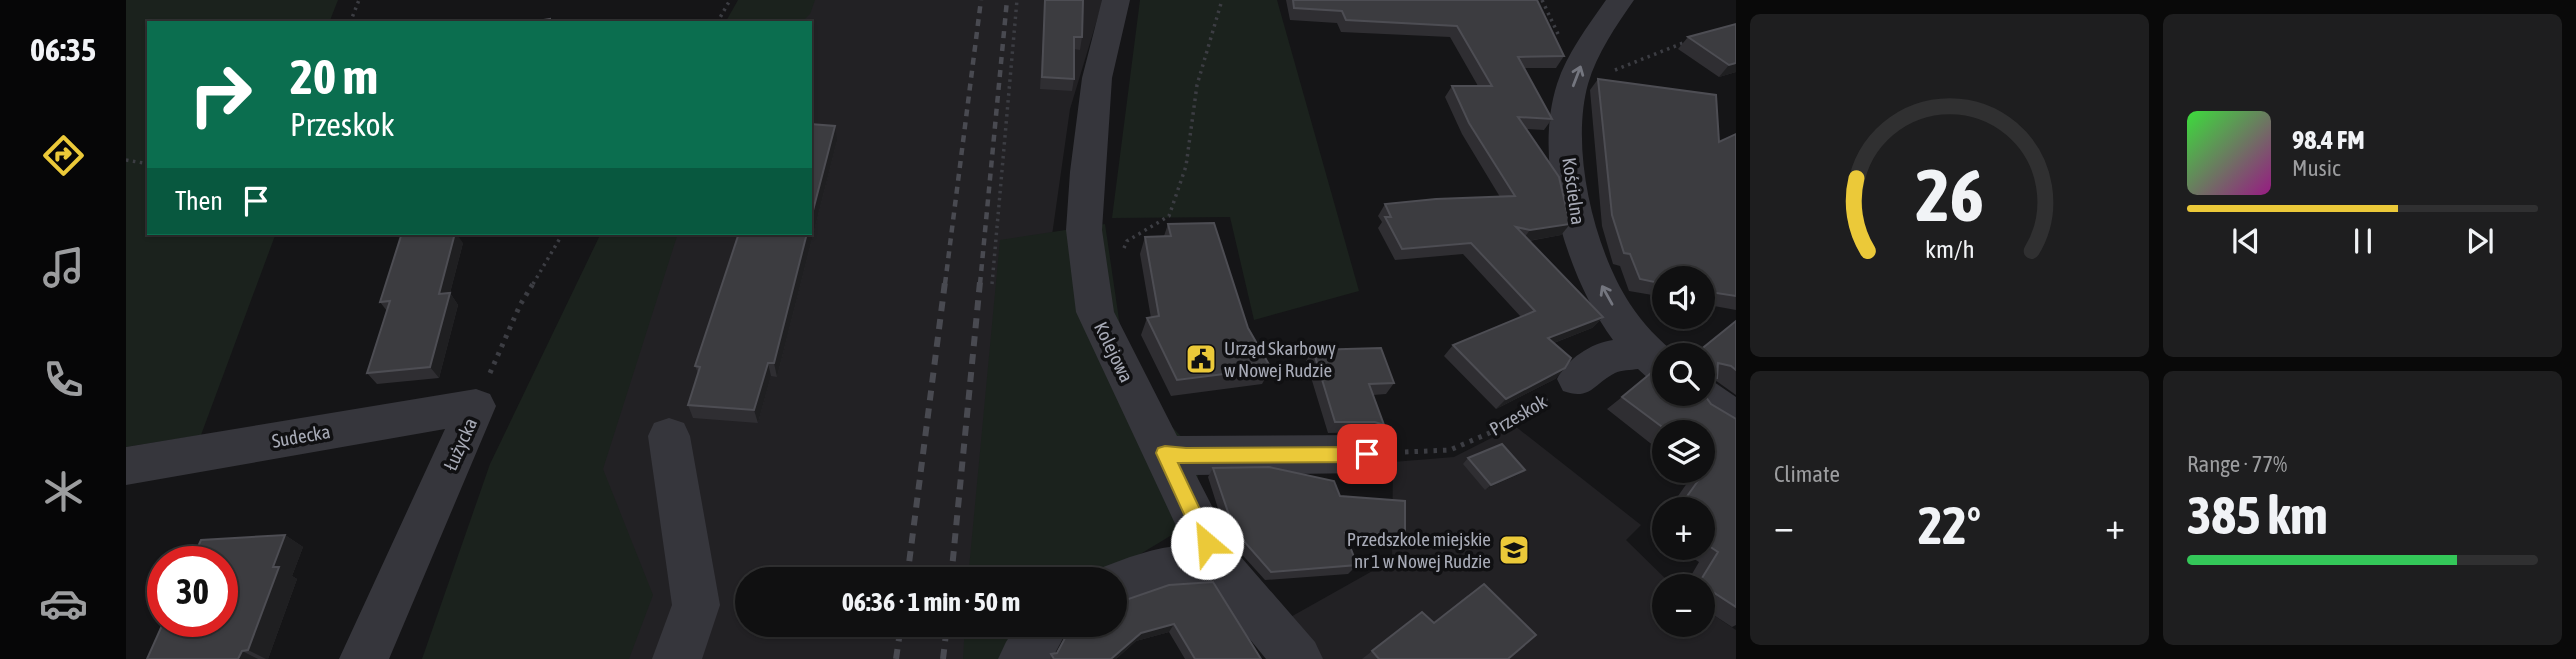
<!DOCTYPE html>
<meta charset="utf-8">
<style>
:root{--surface:#101011;--page:#1e1e1f;--text:#f1f3f6;--muted:#9c9d9f;--line:#303031;--accent:#ebc939}
body{margin:0;font-family:"Asap Condensed",sans-serif;background:var(--page);color:var(--text);height:100vh;display:flex;flex-direction:column;font-size:26px;white-space:nowrap}
*{box-sizing:border-box;margin:0}
p{font-size:23px;color:var(--muted)}
.icon{flex:none;width:38px;height:38px;fill:none;stroke:currentColor;stroke-width:2;stroke-linecap:round;stroke-linejoin:round}
.map{position:relative;flex:1;overflow:hidden}
.details{display:flex;flex-direction:column;gap:14px;padding:14px;background:#090909;width:840px}
.details>*{flex:none}
.top-card{position:absolute;left:21px;top:21px;width:665px;height:214px;border-radius:0px;box-shadow:0 2px 5px #0004,0 0 0 2px var(--line);background:#0b6e4f;color:#fff;overflow:hidden}
.controls{position:absolute;left:1526px;top:266px;display:grid;gap:14px}
.controls a{display:grid;place-items:center;width:63px;height:63px;border-radius:50%;background:var(--surface);box-shadow:0 2px 5px #0004,0 0 0 2px var(--line);font-size:35px}
.speed{position:absolute;left:21px;top:546px;display:flex;gap:14px;font-size:35px;font-weight:700;text-align:center}
.speed>*{display:grid;place-content:center;width:91px;height:91px;border-radius:50%;background:var(--surface);box-shadow:0 2px 5px #0004,0 0 0 2px var(--line);line-height:1}
.speed .limit{border:10px solid #d22;background:#fff;color:#111}
.pin{position:absolute;display:grid;place-items:center;width:60px;height:60px;color:#fff;margin:-30px;border-radius:14px;box-shadow:0 4px 10px #0006}
.me{position:absolute;width:77px;margin:-38px;rotate:333deg;stroke-linejoin:round;filter:drop-shadow(0 0 5px #0008)}
.turn{display:flex;align-items:center;gap:24px;height:147px;padding:0 28px;font-size:32px}
.turn .icon{width:91px;height:91px;stroke-width:2.5}
.turn b{display:block;font-size:49px;line-height:60px}
.then{display:flex;align-items:center;height:66px;padding:0 28px;background:#0003;gap:14px;font-size:26px}
.big{font-size:52px;font-weight:700;line-height:1.1}
.details .tile{flex:1;display:flex;flex-direction:column;justify-content:center;gap:10px;min-width:0;padding:0 24px;border-radius:10px;background:var(--page)}
.details .dial{align-items:center;gap:0}
.dial svg{height:182px;overflow:visible;fill:none;stroke:var(--line);stroke-width:7;stroke-linecap:round;text-anchor:middle}
.dial text{fill:var(--text);stroke:none}
.song{display:flex;align-items:center;gap:21px}
.cover{width:84px;height:84px;border-radius:10px;background:linear-gradient(135deg,hsl(120 70% 55%),hsl(310 70% 35%))}
.played{height:7px;border-radius:4px;background:linear-gradient(90deg,var(--accent) 60%,var(--line) 60%)}
.keys{display:flex;justify-content:space-around;direction:ltr}
.heat{display:flex;justify-content:space-between;align-items:center;font-size:38px;direction:ltr}
.charge{height:10px;border-radius:5px;background:linear-gradient(90deg,#34c759 77%,var(--line) 0)}
.details .tiles{flex:1;display:grid;gap:14px;grid-template-columns:repeat(2,1fr)}
.trip{position:absolute;left:609px;top:567px;width:392px;height:70px;border-radius:35px;background:var(--surface);box-shadow:0 2px 5px #0004,0 0 0 2px var(--line);font-weight:700;line-height:70px;text-align:center}
main{display:flex;flex:1;min-height:0}
.dock{display:flex;flex-direction:column;width:126px;justify-content:space-around;align-items:center;background:#060607;color:var(--muted)}
.dock .icon{width:49px;height:49px}
.dock .current{color:var(--accent)}
.dock b{font-size:32px;color:var(--text)}
.map>svg:first-child{display:block}
.built{fill:#222124}
.green{fill:#1b221d}
.lines{fill:none;stroke-linecap:round;stroke-linejoin:round}
.path-far1{stroke:#3c3d43;stroke-width:3.5;stroke-dasharray:2.5 4.5;stroke-linecap:butt}
.path{stroke:#3c3d43;stroke-width:5;stroke-dasharray:3.5 6;stroke-linecap:butt}
.minor{fill:#36363c;fill-rule:evenodd}
.rail-far1{stroke:#494a51;stroke-width:4.5;stroke-dasharray:7 6;stroke-linecap:butt}
.rail{stroke:#494a51;stroke-width:6;stroke-dasharray:10 8;stroke-linecap:butt}
.wall{fill:#2f2e32}
.shaded-wall{fill:#1f1f21}
.building{fill:#3c3c40;stroke:#4d4d53;stroke-width:2}
.oneway{stroke:#74767f}
.route{fill:#ebc939;stroke:#998325;stroke-width:2}
.labels{text-anchor:middle;stroke-width:7;stroke-linejoin:round;paint-order:stroke}
.street-label{font-size:19px;fill:#a7aab6;stroke:#101012}
.poi-label{font-size:19px;fill:#a7aab6;stroke:#101012;text-anchor:start}
</style>
<main>
<nav class="dock">
<b>06:35</b>
<svg class="icon current" aria-label="directions" viewBox="0 0 24 24"><path d="M12 3l9 9-9 9-9-9zM9 14v-3h6M13 9l2 2-2 2"/></svg>
<svg class="icon" aria-label="music" viewBox="0 0 24 24"><path d="M9 18V5l10-2v13"/><circle cx="6" cy="18" r="3"/><circle cx="16" cy="16" r="3"/></svg>
<svg class="icon" aria-label="phone" viewBox="0 0 24 24"><path d="M5 4h4l2 5-3 2q2 4 5 5l2-3 5 2v4C11 20 4 13 5 4z"/></svg>
<svg class="icon" aria-label="climate" viewBox="0 0 24 24"><path d="M12 3v18M4 7l16 10M4 17L20 7"/></svg>
<svg class="icon" aria-label="car" viewBox="0 0 24 24"><path d="M5 17H2v-5l4-1 3-4h7l3 4 3 1v5h-3M9 17h6M6 11h13"/><circle cx="7" cy="17" r="2"/><circle cx="17" cy="17" r="2"/></svg>
</nav>
<div class="map">
<svg width="1610" height="659" viewBox="0 0 1610 659">
<rect width="100%" height="100%" fill="#151517"/>
<g class="built">
<path d="M 628,0 L 977,0 L 944,109 L 877,579 L 621,579 L 621,625 L 872,625 L 868,659 L 349,659 L 505,233 L 684,233 L 684,23 L 616,23 Z"/>
<path d="M 1389,426 L 1515,525 L 1500,540 L 1547,586 L 1538,586 L 1538,625 L 1577,625 L 1577,608 L 1610,630 L 1610,659 L 1196,659 L 1161,619 L 1266,560 L 1267,462 L 1328,457 Z"/>
</g>
<g class="green">
<path d="M 0,0 L 212,0 L 203,23 L 23,23 L 23,233 L 150,233 L 75,435 L 0,447 Z"/>
<path d="M 612,0 L 689,0 L 684,14 L 675,23 L 599,23 Z"/>
<path d="M 1014,0 L 1151,0 L 1233,291 L 1128,320 L 1104,217 L 986,218 Z"/>
<path d="M 979,224 L 1002,381 L 1073,455 L 1069,521 L 973,579 L 842,579 L 874,240 Z"/>
<path d="M 475,233 L 552,233 L 477,469 L 527,595 L 503,659 L 296,659 L 364,464 Z"/>
<path d="M 839,625 L 920,625 L 897,659 L 837,659 Z"/>
</g>
<g class="lines">
<g class="path-far1">
<path d="M 1416,0 L 1433,36"/>
<path d="M 224,23 L 233,0"/>
<path d="M 591,23 L 604,0"/>
<path d="M 1489,70 L 1557,43"/>
<path d="M 0,160 L 23,164"/>
<path d="M 998,248 L 1001,241 L 1043,216 L 1060,166 L 1071,85 L 1096,0"/>
<path d="M 407,284 L 437,233"/>
<path d="M 866,284 L 891,0"/>
</g>
<g class="path">
<path d="M 364,373 L 394,305 L 408,282"/>
<path d="M 1279,452 L 1324,450 L 1368,431 L 1421,398"/>
</g>
<g class="minor">
<path d="M 976,0 L 1004,0 L 986,78 L 976,230 L 988,312 L 1051,436 L 1241,435 L 1256,441 L 1262,454 L 1256,467 L 1241,473 L 1070,475 L 1108,549 L 1189,642 L 1197,659 L 1140,659 L 1082,588 L 1038,591 L 989,608 L 989,579 L 968,579 L 972,569 C 1000,558 1029,547 1059,545 L 950,312 L 940,230 L 944,172 L 956,78 Z"/>
<path d="M 1480,0 L 1508,0 C 1490,26 1471,53 1462,84 C 1444,149 1468,249 1504,304 C 1517,324 1533,340 1551,355 L 1538,355 L 1538,384 L 1524,380 L 1512,369 C 1505,370 1495,370 1489,373 C 1467,384 1465,401 1437,391 L 1431,379 C 1441,359 1465,343 1487,340 C 1440,276 1406,162 1431,84 C 1441,53 1462,26 1480,0 Z"/>
<path d="M 1577,378 L 1588,382 L 1610,397 L 1610,438 C 1589,430 1563,415 1554,394 L 1577,394 Z"/>
<path d="M 350,389 L 364,394 L 370,406 L 263,659 L 213,659 L 319,429 L 0,485 L 0,447 Z"/>
<path d="M 543,418 L 558,423 L 564,436 L 594,605 L 576,659 L 526,659 L 546,605 L 522,436 L 528,423 Z"/>
<path d="M 891,625 L 944,625 L 926,659 L 872,659 L 880,642 Z"/>
</g>
<g class="rail-far1">
<path d="M 819,284 L 855,0"/>
<path d="M 854,284 L 881,0"/>
</g>
<g class="rail">
<path d="M 781,579 L 819,282"/>
<path d="M 825,579 L 854,282"/>
<path d="M 770,659 L 775,625"/>
<path d="M 817,659 L 821,625"/>
</g>
</g>
<g class="wall">
<path d="M 919,0 L 957,0 L 956,37 L 954,50 L 948,49 L 948,79 L 946,91 L 914,89 Z"/>
<path d="M 1160,0 L 1411,0 L 1438,56 L 1430,68 L 1398,68 L 1426,119 L 1418,130 L 1401,129 L 1444,224 L 1435,235 L 1403,241 L 1477,317 L 1466,328 L 1428,343 L 1439,368 L 1429,379 L 1370,409 L 1318,356 L 1327,345 L 1395,317 L 1337,254 L 1269,260 L 1252,228 L 1256,222 L 1252,216 L 1259,204 L 1374,197 L 1336,134 L 1319,97 L 1326,86 L 1352,86 L 1324,37 L 1215,32 L 1211,23 L 1164,20 Z"/>
<path d="M 1610,24 L 1610,72 L 1593,77 L 1552,49 L 1562,37 Z"/>
<path d="M 1472,79 L 1593,142 L 1610,134 L 1610,310 L 1577,304 L 1577,278 L 1538,278 L 1538,297 L 1503,291 L 1494,266 L 1487,264 L 1476,226 L 1464,90 Z"/>
<path d="M 711,141 L 651,377 L 645,376 L 632,423 L 567,418 L 562,405 L 572,373 L 569,366 Z"/>
<path d="M 1042,224 L 1122,328 L 1145,368 L 1136,384 L 1045,396 L 1015,335 L 1021,318 L 1025,318 L 1014,254 L 1019,237 L 1038,236 Z"/>
<path d="M 337,243 L 324,293 L 332,305 L 313,378 L 251,384 L 241,373 L 261,311 L 254,302 Z"/>
<path d="M 1610,321 L 1610,395 L 1589,380 L 1577,389 L 1577,355 Z"/>
<path d="M 1187,350 L 1268,383 L 1260,394 L 1247,395 L 1258,425 L 1250,436 L 1241,432 L 1202,433 L 1180,361 Z"/>
<path d="M 1538,394 L 1577,394 L 1585,404 L 1610,419 L 1610,625 L 1606,627 L 1577,608 L 1577,586 L 1559,586 L 1573,562 L 1551,548 L 1577,548 L 1577,509 L 1543,509 L 1566,476 L 1560,471 L 1577,471 L 1577,432 L 1538,432 L 1538,454 L 1481,409 L 1496,397 Z"/>
<path d="M 1342,458 L 1399,470 L 1393,475 L 1359,490 L 1337,464 Z"/>
<path d="M 1087,468 L 1214,496 L 1279,535 L 1270,544 L 1223,542 L 1231,565 L 1222,574 L 1139,580 L 1110,548 L 1096,521 L 1082,477 Z"/>
<path d="M 1538,516 L 1538,539 L 1527,532 Z"/>
<path d="M 159,535 L 177,547 L 166,576 L 171,579 L 142,659 L 21,659 Z"/>
<path d="M 1342,595 L 1382,659 L 1236,659 L 1296,612 L 1308,623 Z"/>
<path d="M 990,600 L 994,602 L 1135,659 L 1059,659 L 1043,632 L 1010,641 L 990,659 L 924,659 L 925,654 L 931,653 Z"/>
</g>
<g class="shaded-wall">
<path d="M 1610,63 L 1610,72 L 1593,77 L 1603,65 Z"/>
<path d="M 709,126 L 711,141 L 651,377 L 648,363 L 681,233 L 684,233 L 684,222 Z"/>
<path d="M 1444,224 L 1435,235 L 1395,242 L 1404,230 Z"/>
<path d="M 329,233 L 330,233 L 337,243 L 324,293 L 332,305 L 313,378 L 304,367 L 313,294 Z"/>
<path d="M 1477,317 L 1466,328 L 1412,349 L 1422,338 Z"/>
<path d="M 642,363 L 645,376 L 632,423 L 628,410 Z"/>
<path d="M 1439,368 L 1429,379 L 1370,409 L 1380,399 Z"/>
<path d="M 1399,470 L 1393,475 L 1359,490 L 1365,485 Z"/>
<path d="M 159,535 L 177,547 L 166,576 L 171,579 L 142,659 L 140,659 L 122,650 L 147,567 Z"/>
<path d="M 1048,624 L 1043,632 L 1010,641 L 990,659 L 985,659 L 1015,633 Z"/>
<path d="M 116,651 L 132,659 L 112,659 Z"/>
</g>
<g class="building">
<path d="M 919,0 L 957,0 L 956,37 L 948,37 L 948,79 L 916,77 Z"/>
<path d="M 1167,0 L 1411,0 L 1438,56 L 1392,57 L 1426,119 L 1392,117 L 1433,177 L 1444,224 L 1404,230 L 1390,227 L 1477,317 L 1422,338 L 1445,358 L 1439,368 L 1380,399 L 1327,345 L 1409,311 L 1345,243 L 1276,249 L 1259,217 L 1265,217 L 1259,204 L 1310,199 L 1389,196 L 1343,123 L 1326,86 L 1366,86 L 1331,26 L 1220,20 L 1216,11 L 1168,8 Z"/>
<path d="M 424,19 L 424,23 L 399,23 Z"/>
<path d="M 1610,24 L 1610,63 L 1603,65 L 1562,37 Z"/>
<path d="M 1472,79 L 1590,95 L 1593,142 L 1610,134 L 1610,296 L 1577,291 L 1577,278 L 1538,278 L 1538,284 L 1514,279 L 1504,254 L 1498,253 L 1486,215 Z"/>
<path d="M 684,124 L 709,126 L 684,222 Z"/>
<path d="M 1088,223 L 1122,328 L 1145,368 L 1051,380 L 1021,318 L 1033,316 L 1019,237 L 1045,236 L 1042,224 Z"/>
<path d="M 312,233 L 329,233 L 313,294 L 324,293 L 304,367 L 241,373 L 264,301 L 254,302 L 275,236 Z"/>
<path d="M 613,233 L 681,233 L 648,363 L 642,363 L 628,410 L 562,405 L 574,367 L 569,366 Z"/>
<path d="M 1610,321 L 1610,370 L 1605,366 L 1592,363 L 1591,378 L 1577,380 L 1577,355 L 1568,355 Z"/>
<path d="M 1255,348 L 1268,383 L 1243,384 L 1258,425 L 1249,422 L 1209,422 L 1187,350 Z"/>
<path d="M 1531,368 L 1538,375 L 1538,394 L 1557,394 L 1566,403 L 1562,394 L 1577,393 L 1585,404 L 1610,419 L 1610,607 L 1573,583 L 1592,552 L 1577,542 L 1577,509 L 1552,509 L 1584,464 L 1577,458 L 1577,432 L 1543,432 L 1496,397 Z"/>
<path d="M 1376,444 L 1399,470 L 1365,485 L 1342,458 Z"/>
<path d="M 1143,467 L 1208,481 L 1214,496 L 1279,501 L 1279,535 L 1219,533 L 1231,565 L 1145,572 L 1116,539 L 1102,512 L 1087,468 Z"/>
<path d="M 159,535 L 147,567 L 153,567 L 122,650 L 116,651 L 112,659 L 21,659 L 38,621 L 96,621 L 96,562 L 65,562 L 75,540 Z"/>
<path d="M 1087,582 L 1135,659 L 1069,659 L 1048,624 L 1015,633 L 985,659 L 928,659 L 925,654 L 931,653 L 946,625 L 989,625 L 989,593 L 990,592 L 990,600 L 994,602 L 1043,585 Z"/>
<path d="M 1358,584 L 1410,635 L 1382,659 L 1253,659 L 1246,651 L 1296,612 L 1308,623 Z"/>
</g>
<defs><path id="oneway-shaft" d="M-6 0H5M1.5-3L5.5 0L1.5 3" fill="none" stroke-width="1.6" stroke-linecap="round" stroke-linejoin="round" transform="scale(1.75)"/></defs>
<g class="oneway">
<use href="#oneway-shaft" transform="translate(1451 76) rotate(-69)"/>
<use href="#oneway-shaft" transform="translate(1481 295) rotate(-119)"/>
</g>
<path class="route" d="M 1039,446 L 1060,448 L 1241,447 L 1247,449 L 1249,454 L 1247,460 L 1241,462 L 1052,463 L 1090,543 L 1087,549 L 1081,552 L 1074,549 L 1030,453 L 1032,448 Z"/>
<defs>
<g id="civic-square" transform="scale(1.575)"><rect x="-9" y="-9" width="18" height="18" rx="4" fill="#ebc939" stroke="#101012"/><path d="M-.6-6.5H3V-4.5H.6V-3L4-1V1h2V6H-6V1h2V-1L-.6-3ZM-1.2 2.5V6h2.4V2.5Z" fill="#111"/></g>
<g id="school-square" transform="scale(1.575)"><rect x="-9" y="-9" width="18" height="18" rx="4" fill="#ebc939" stroke="#101012"/><path d="M0-5L7-2L0 1L-7-2ZM-4 1L0 2.5L4 1V4Q0 6-4 4Z" fill="#111"/></g>
</defs>
<g fill-rule="evenodd">
<use href="#civic-square" x="1075" y="359"/>
<use href="#school-square" x="1388" y="550"/>
</g>
<g class="labels">
<g class="street-label">
<text transform="translate(1448 191) rotate(82)" y="7">Kościelna</text>
<text transform="translate(988 352) rotate(64)" y="7">Kolejowa</text>
<text transform="translate(1392 415) rotate(-30)" y="7">Przeskok</text>
<text transform="translate(175 436) rotate(-10)" y="7">Sudecka</text>
<text transform="translate(334 444) rotate(-66)" y="7">Łużycka</text>
</g>
<g class="poi-label">
<text x="1098" y="355">Urząd Skarbowy<tspan x="1098" dy="22">w Nowej Rudzie</tspan></text>
<text x="1365" y="546" text-anchor="end">Przedszkole miejskie<tspan x="1365" dy="22">nr 1 w Nowej Rudzie</tspan></text>
</g>
</g>
</svg>
<div class="controls">
<a><svg class="icon" aria-label="sound" viewBox="0 0 24 24"><path d="M4 9h4l5-4v14l-5-4H4zM17 9q2 3 0 6"/></svg></a>
<a><svg class="icon" aria-label="search" viewBox="0 0 24 24"><circle cx="10" cy="10" r="6"/><path d="M15 15l6 6"/></svg></a>
<a><svg class="icon" aria-label="layers" viewBox="0 0 24 24"><path d="M12 4l9 5-9 5-9-5zM3 14l9 5 9-5"/></svg></a>
<a>+</a>
<a>−</a>
</div>
<div class="speed"><div class="limit">30</div></div>
<div class="pin" style="left:1241px;top:454px;background:#d93025"><svg class="icon" aria-label="arrive" viewBox="0 0 24 24"><path d="M6 21V4h12l-3 4 3 4H6"/></svg></div>
<svg class="me" style="left:1081px;top:543px" viewBox="-20 -20 40 40"><circle r="19" fill="#fff"/><path d="M0-13L10 11 0 6-10 11z" fill="#ebc939"/></svg>
<div class="trip">06:36 · 1 min · 50 m</div>
<div class="top-card">
<div class="turn"><svg class="icon" aria-label="right" viewBox="0 0 24 24"><path d="M7 20v-9h11M14 6l5 5-5 5"/></svg><div><b>20 m</b>Przeskok</div></div>
<div class="then">Then<svg class="icon" aria-label="arrive" viewBox="0 0 24 24"><path d="M6 21V4h12l-3 4 3 4H6"/></svg></div>
</div>
</div>
<section class="details">
<div class="tiles">
<div class="tile dial"><svg viewBox="0 0 100 80">
<path d="M14 69A42 42 0 1 1 86 69"/>
<path d="M14 69A42 42 0 0 1 9 37" stroke="#ebc939"/>
<text x="50" y="56" font-size="32" font-weight="700">26</text>
<text x="50" y="72" font-size="11">km/h</text>
</svg></div>
<div class="tile">
<div class="song"><i class="cover"></i><div><b>98.4 FM</b><p>Music</p></div></div>
<div class="played"></div>
<div class="keys"><svg class="icon" aria-label="previous" viewBox="0 0 24 24"><path d="M18 5L8 12l10 7zM5 5v14"/></svg><svg class="icon" aria-label="pause" viewBox="0 0 24 24"><path d="M8 5v14M16 5v14"/></svg><svg class="icon" aria-label="next" viewBox="0 0 24 24"><path d="M6 5l10 7-10 7zM19 5v14"/></svg></div>
</div>
<div class="tile"><p>Climate</p>
<div class="heat"><a>−</a><b class="big">22°</b><a>+</a></div>
</div>
<div class="tile"><p>Range · 77%</p><b class="big">385 km</b><div class="charge"></div></div>
</div>
</section>
</main>
